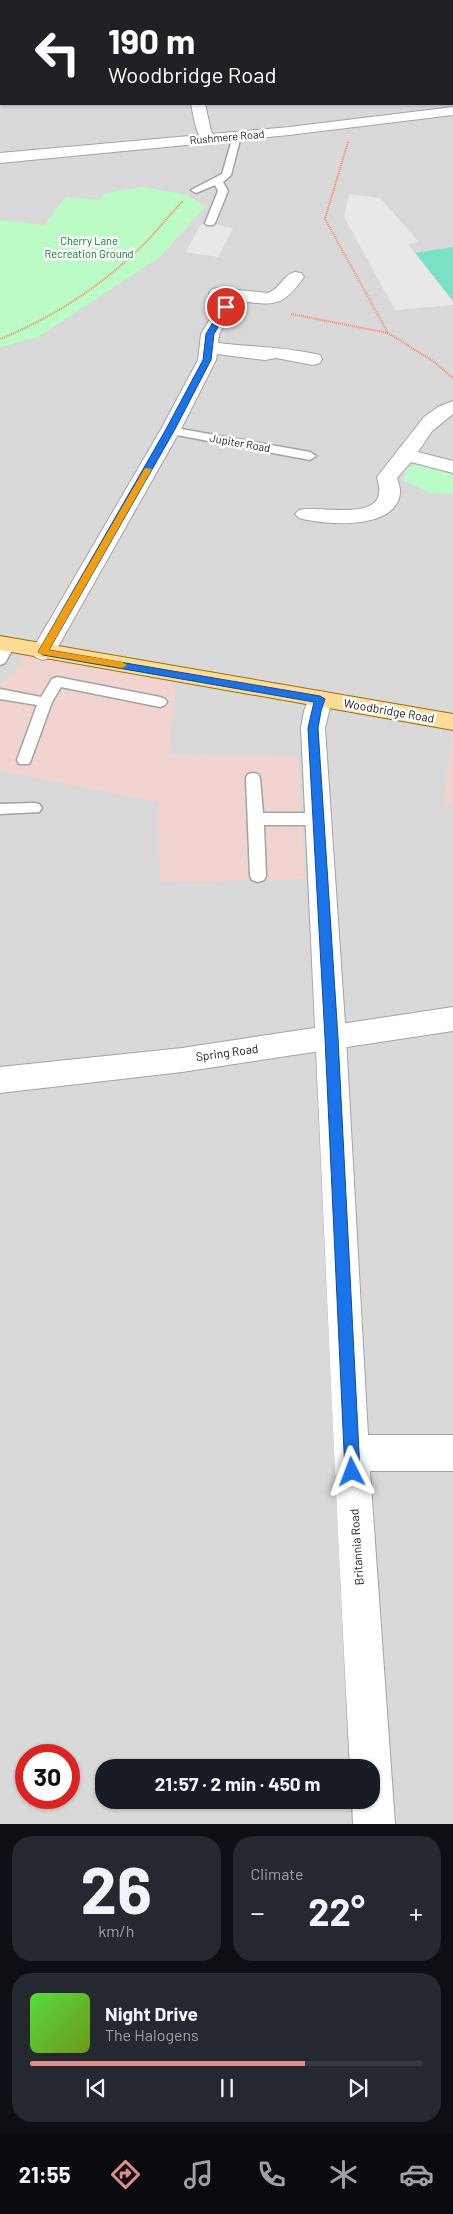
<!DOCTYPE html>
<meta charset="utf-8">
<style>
:root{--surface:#171b24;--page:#242831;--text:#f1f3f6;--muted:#9ea1a6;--line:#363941;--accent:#df8e87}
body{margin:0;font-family:Barlow,sans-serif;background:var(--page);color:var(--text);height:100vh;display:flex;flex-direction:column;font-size:19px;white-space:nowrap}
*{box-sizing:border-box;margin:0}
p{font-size:16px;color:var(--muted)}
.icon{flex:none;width:28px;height:28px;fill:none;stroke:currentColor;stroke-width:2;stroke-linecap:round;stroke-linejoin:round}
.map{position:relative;height:1824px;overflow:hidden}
.sheet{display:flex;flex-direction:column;gap:12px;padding:12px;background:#0d0f14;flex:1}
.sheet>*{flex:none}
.guide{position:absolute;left:0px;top:0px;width:454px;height:105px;box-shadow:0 1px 4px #0004;background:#202124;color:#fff;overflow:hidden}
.speed{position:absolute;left:15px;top:1744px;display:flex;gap:10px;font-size:25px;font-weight:700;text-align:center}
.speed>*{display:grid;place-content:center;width:65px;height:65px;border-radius:50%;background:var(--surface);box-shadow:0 1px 4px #0004;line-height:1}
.speed .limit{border:8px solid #d22;background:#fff;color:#111}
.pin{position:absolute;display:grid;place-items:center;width:42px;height:42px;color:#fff;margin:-21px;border:2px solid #fff;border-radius:50%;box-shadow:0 1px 5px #0007}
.me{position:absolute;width:55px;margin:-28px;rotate:357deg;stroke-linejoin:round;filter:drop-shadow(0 0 4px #0008)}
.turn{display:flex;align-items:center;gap:18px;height:105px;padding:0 25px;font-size:22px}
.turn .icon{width:65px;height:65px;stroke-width:2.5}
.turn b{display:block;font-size:35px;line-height:42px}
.big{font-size:38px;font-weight:700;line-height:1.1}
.sheet .tile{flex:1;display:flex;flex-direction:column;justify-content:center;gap:8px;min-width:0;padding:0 18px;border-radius:20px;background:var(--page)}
.sheet .dial{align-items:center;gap:0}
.dial b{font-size:65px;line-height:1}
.song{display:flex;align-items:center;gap:15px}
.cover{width:60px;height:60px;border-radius:8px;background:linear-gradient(135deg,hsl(110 70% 55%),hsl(80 70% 35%))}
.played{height:5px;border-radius:2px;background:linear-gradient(90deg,var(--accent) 70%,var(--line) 70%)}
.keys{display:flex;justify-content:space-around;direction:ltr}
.heat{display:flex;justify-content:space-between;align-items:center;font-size:28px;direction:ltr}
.sheet .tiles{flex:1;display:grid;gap:12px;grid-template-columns:1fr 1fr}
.tile:last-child{grid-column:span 2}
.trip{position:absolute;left:95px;top:1759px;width:285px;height:50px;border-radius:20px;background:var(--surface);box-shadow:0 1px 4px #0004;font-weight:700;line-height:50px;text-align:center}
.tabs{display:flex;height:80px;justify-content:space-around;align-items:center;background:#090b0e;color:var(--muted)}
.tabs .icon{width:35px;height:35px}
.tabs .active{color:var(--accent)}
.tabs b{font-size:22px;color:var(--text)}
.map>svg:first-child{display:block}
.residential{fill:#dad9d9;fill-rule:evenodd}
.commercial{fill:#f1d4cf}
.park{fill:#bbfcc6}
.pitch{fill:#7ae2c4}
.parking{fill:#e8e8e8}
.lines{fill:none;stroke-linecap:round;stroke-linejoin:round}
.service-casing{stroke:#a3a3a3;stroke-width:3}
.minor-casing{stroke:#a3a3a3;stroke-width:2}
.tertiary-casing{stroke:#a3a3a3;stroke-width:2}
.primary-casing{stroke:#947200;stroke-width:2}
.path{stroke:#ff8161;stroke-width:2;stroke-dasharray:1 1;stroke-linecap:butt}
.service{fill:#fff;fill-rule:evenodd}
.minor{fill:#fff;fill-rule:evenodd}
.tertiary{fill:#fff;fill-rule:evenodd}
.primary{fill:#ffdc95;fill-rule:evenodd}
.route{fill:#1a73e8;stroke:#114b97}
.slow{fill:#f59e0b}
.labels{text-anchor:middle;stroke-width:5;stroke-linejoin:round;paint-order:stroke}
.far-street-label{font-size:11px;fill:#1c1c1c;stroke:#fff}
.far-park-label{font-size:11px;fill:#067f1b;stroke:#fff}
.street-label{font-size:12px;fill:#1c1c1c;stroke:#fff}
</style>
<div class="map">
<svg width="453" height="1824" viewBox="0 0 453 1824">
<rect width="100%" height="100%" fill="#eeebe1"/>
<path class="residential" d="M 0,0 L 394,1 L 1,1 L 1,104 L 452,104 L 453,56 L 453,1824 L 0,1824 ZM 26,1755 L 69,1755 L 69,1798 L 26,1798 ZM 104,1768 L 371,1768 L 371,1800 L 104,1800 Z"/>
<g class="commercial">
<path d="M 26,648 L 177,675 L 169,755 L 298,756 L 305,879 L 160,882 L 158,802 L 0,771 L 0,685 L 22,664 Z"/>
<path d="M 453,733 L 453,804 L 443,803 Z"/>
</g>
<g class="park">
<path d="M 143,187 L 188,195 L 205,207 L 160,257 L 38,337 L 0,347 L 0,220 L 44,225 L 66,197 L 99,200 L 105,193 Z"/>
<path d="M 419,465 L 443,469 L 453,473 L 453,494 L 431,493 L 404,481 L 405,470 L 412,466 Z"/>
</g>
<path class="pitch" d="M 453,247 L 453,300 L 452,300 L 415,253 Z"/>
<g class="parking">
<path d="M 349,194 L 380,198 L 419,242 L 408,244 L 452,300 L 453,305 L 395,310 L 344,217 Z"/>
<path d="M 210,223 L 233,228 L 218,257 L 186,252 L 200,225 Z"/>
</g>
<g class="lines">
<g class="service-casing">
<g id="service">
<path d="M 237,133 L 241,136 L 231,175 L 223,182 L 228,191 L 215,223 L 213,225 L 207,225 L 205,223 L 218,191 L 215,185 L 196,193 L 191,190 L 222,174 L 233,136 Z"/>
<path d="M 170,427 L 310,452 L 316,456 L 310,460 L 166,433 L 164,431 L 166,429 Z"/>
<path d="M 8,641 L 15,645 L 5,663 L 0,665 L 0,647 L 3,642 Z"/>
<path d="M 57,677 L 160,697 L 165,699 L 167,702 L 165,705 L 160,707 L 61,687 L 52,702 L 31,760 L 29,764 L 19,764 L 17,760 L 37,705 L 0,699 L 0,689 L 41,697 L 52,679 Z"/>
<path d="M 253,773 L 258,774 L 260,778 L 263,813 L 320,813 L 325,815 L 328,819 L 325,823 L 320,825 L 264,825 L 266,876 L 264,880 L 258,882 L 252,880 L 250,876 L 246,778 L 248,774 Z"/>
<path d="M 34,803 L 39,804 L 42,808 L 39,812 L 0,814 L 0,804 Z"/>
</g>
</g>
<g class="minor-casing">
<g id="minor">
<rect x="0" y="7" width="1" height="8"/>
<path d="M 191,104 L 205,104 L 211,131 L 216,139 L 213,142 L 203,142 C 195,131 194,117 191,104 Z"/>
<path d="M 295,272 L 301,273 L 304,277 C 282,308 274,305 239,301 L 219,334 L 218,343 C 253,347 286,347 320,355 L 322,359 L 320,363 L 313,365 L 276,358 L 265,360 L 217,354 L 216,360 L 180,431 L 55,652 L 51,657 L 43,660 L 35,657 L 31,652 L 160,431 L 198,360 L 201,334 L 222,299 L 212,297 L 209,293 L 212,289 L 218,288 L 268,293 C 280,289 283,275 295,272 Z"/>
<path d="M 453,401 L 453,414 L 432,431 L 418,452 L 453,461 L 453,473 L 411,462 L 397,478 C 398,482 401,489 400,493 C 396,531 324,525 299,518 L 295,514 L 299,510 C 316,505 378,521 379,492 C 380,488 378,482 377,477 L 424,417 L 438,407 Z"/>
<path d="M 320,691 L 329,693 L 332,699 L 325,728 L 346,1038 L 368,1435 L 453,1435 L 453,1471 L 370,1471 L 395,1824 L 353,1824 L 352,1800 L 371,1800 L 371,1768 L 350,1768 C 331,1421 318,1074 301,728 L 304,711 L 311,693 Z"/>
</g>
</g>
<g class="tertiary-casing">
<g id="tertiary">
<path d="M 453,107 L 453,115 L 289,135 L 0,163 L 0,153 L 289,127 Z"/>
<path d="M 453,1007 L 453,1031 L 182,1072 L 0,1093 L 0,1067 L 182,1048 Z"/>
</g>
</g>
<g class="primary-casing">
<g id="primary">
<rect x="411" y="0" width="14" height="1"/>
<rect x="452" y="28" width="1" height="9"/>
<path d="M 0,636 L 453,714 L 453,730 L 0,650 Z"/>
</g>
</g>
<g class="path">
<path d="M 348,142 L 325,219 L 388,333 L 433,361 L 453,378"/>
<path d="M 291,314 L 388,333"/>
<path d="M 0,339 C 54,317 103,285 144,244 C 158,230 169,215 183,201"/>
</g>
<use href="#service" class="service"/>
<use href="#minor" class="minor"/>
<use href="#tertiary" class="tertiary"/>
<use href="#primary" class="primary"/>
</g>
<path class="route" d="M 223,305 L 230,307 L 214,334 L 211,360 L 174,431 L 49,650 L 320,696 L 325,699 L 321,711 L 318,728 L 338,1038 L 360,1472 L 358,1478 L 352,1480 L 347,1478 L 345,1472 L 325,1038 L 308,728 L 314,702 L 43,655 L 38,652 L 165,431 L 203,360 L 206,334 Z"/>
<path class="slow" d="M 145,468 L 152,469 L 49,650 L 122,662 L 127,665 L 122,668 L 40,654 L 38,652 Z"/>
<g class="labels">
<g class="far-street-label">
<text transform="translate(227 137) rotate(-5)" y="4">Rushmere Road</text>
<text transform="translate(240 443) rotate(10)" y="4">Jupiter Road</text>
</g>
<g class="far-park-label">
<text x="89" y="245">Cherry Lane<tspan x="89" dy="13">Recreation Ground</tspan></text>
</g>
<g class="street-label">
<text transform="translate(389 711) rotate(10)" y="4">Woodbridge Road</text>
<text transform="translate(227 1053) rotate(-8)" y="4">Spring Road</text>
<text transform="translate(357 1547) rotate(-94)" y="4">Britannia Road</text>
</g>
</g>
</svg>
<div class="speed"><div class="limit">30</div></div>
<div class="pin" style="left:226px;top:307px;background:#d93025"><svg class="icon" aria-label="arrive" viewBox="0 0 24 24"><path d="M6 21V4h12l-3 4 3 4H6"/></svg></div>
<svg class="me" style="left:352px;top:1472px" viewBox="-20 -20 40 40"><path d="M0-17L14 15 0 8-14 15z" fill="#1a73e8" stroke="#fff" stroke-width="4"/></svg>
<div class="trip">21:57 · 2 min · 450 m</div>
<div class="guide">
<div class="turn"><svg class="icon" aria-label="left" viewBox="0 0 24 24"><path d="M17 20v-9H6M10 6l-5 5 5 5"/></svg><div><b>190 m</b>Woodbridge Road</div></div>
</div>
</div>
<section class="sheet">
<div class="tiles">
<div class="tile dial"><b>26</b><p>km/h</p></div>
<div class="tile"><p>Climate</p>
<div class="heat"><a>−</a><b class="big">22°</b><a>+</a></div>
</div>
<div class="tile">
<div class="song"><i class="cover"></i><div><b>Night Drive</b><p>The Halogens</p></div></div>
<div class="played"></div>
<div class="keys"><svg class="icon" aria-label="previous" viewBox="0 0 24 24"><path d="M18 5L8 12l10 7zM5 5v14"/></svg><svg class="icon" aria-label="pause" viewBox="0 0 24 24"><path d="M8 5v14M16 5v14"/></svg><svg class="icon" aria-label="next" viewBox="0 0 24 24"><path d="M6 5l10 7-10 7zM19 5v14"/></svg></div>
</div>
</div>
</section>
<nav class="tabs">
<b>21:55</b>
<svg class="icon active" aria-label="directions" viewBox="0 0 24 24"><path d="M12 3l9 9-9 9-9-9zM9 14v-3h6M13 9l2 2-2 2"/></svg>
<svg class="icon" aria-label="music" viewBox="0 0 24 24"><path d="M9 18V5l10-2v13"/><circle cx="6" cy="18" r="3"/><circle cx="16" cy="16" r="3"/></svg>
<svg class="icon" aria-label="phone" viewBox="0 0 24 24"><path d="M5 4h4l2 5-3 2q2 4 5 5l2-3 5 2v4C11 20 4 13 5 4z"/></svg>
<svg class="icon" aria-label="climate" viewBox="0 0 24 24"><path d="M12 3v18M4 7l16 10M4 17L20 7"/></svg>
<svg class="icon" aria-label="car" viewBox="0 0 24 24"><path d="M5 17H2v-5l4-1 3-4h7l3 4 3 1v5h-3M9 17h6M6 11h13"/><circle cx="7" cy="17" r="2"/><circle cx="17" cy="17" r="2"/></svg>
</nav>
